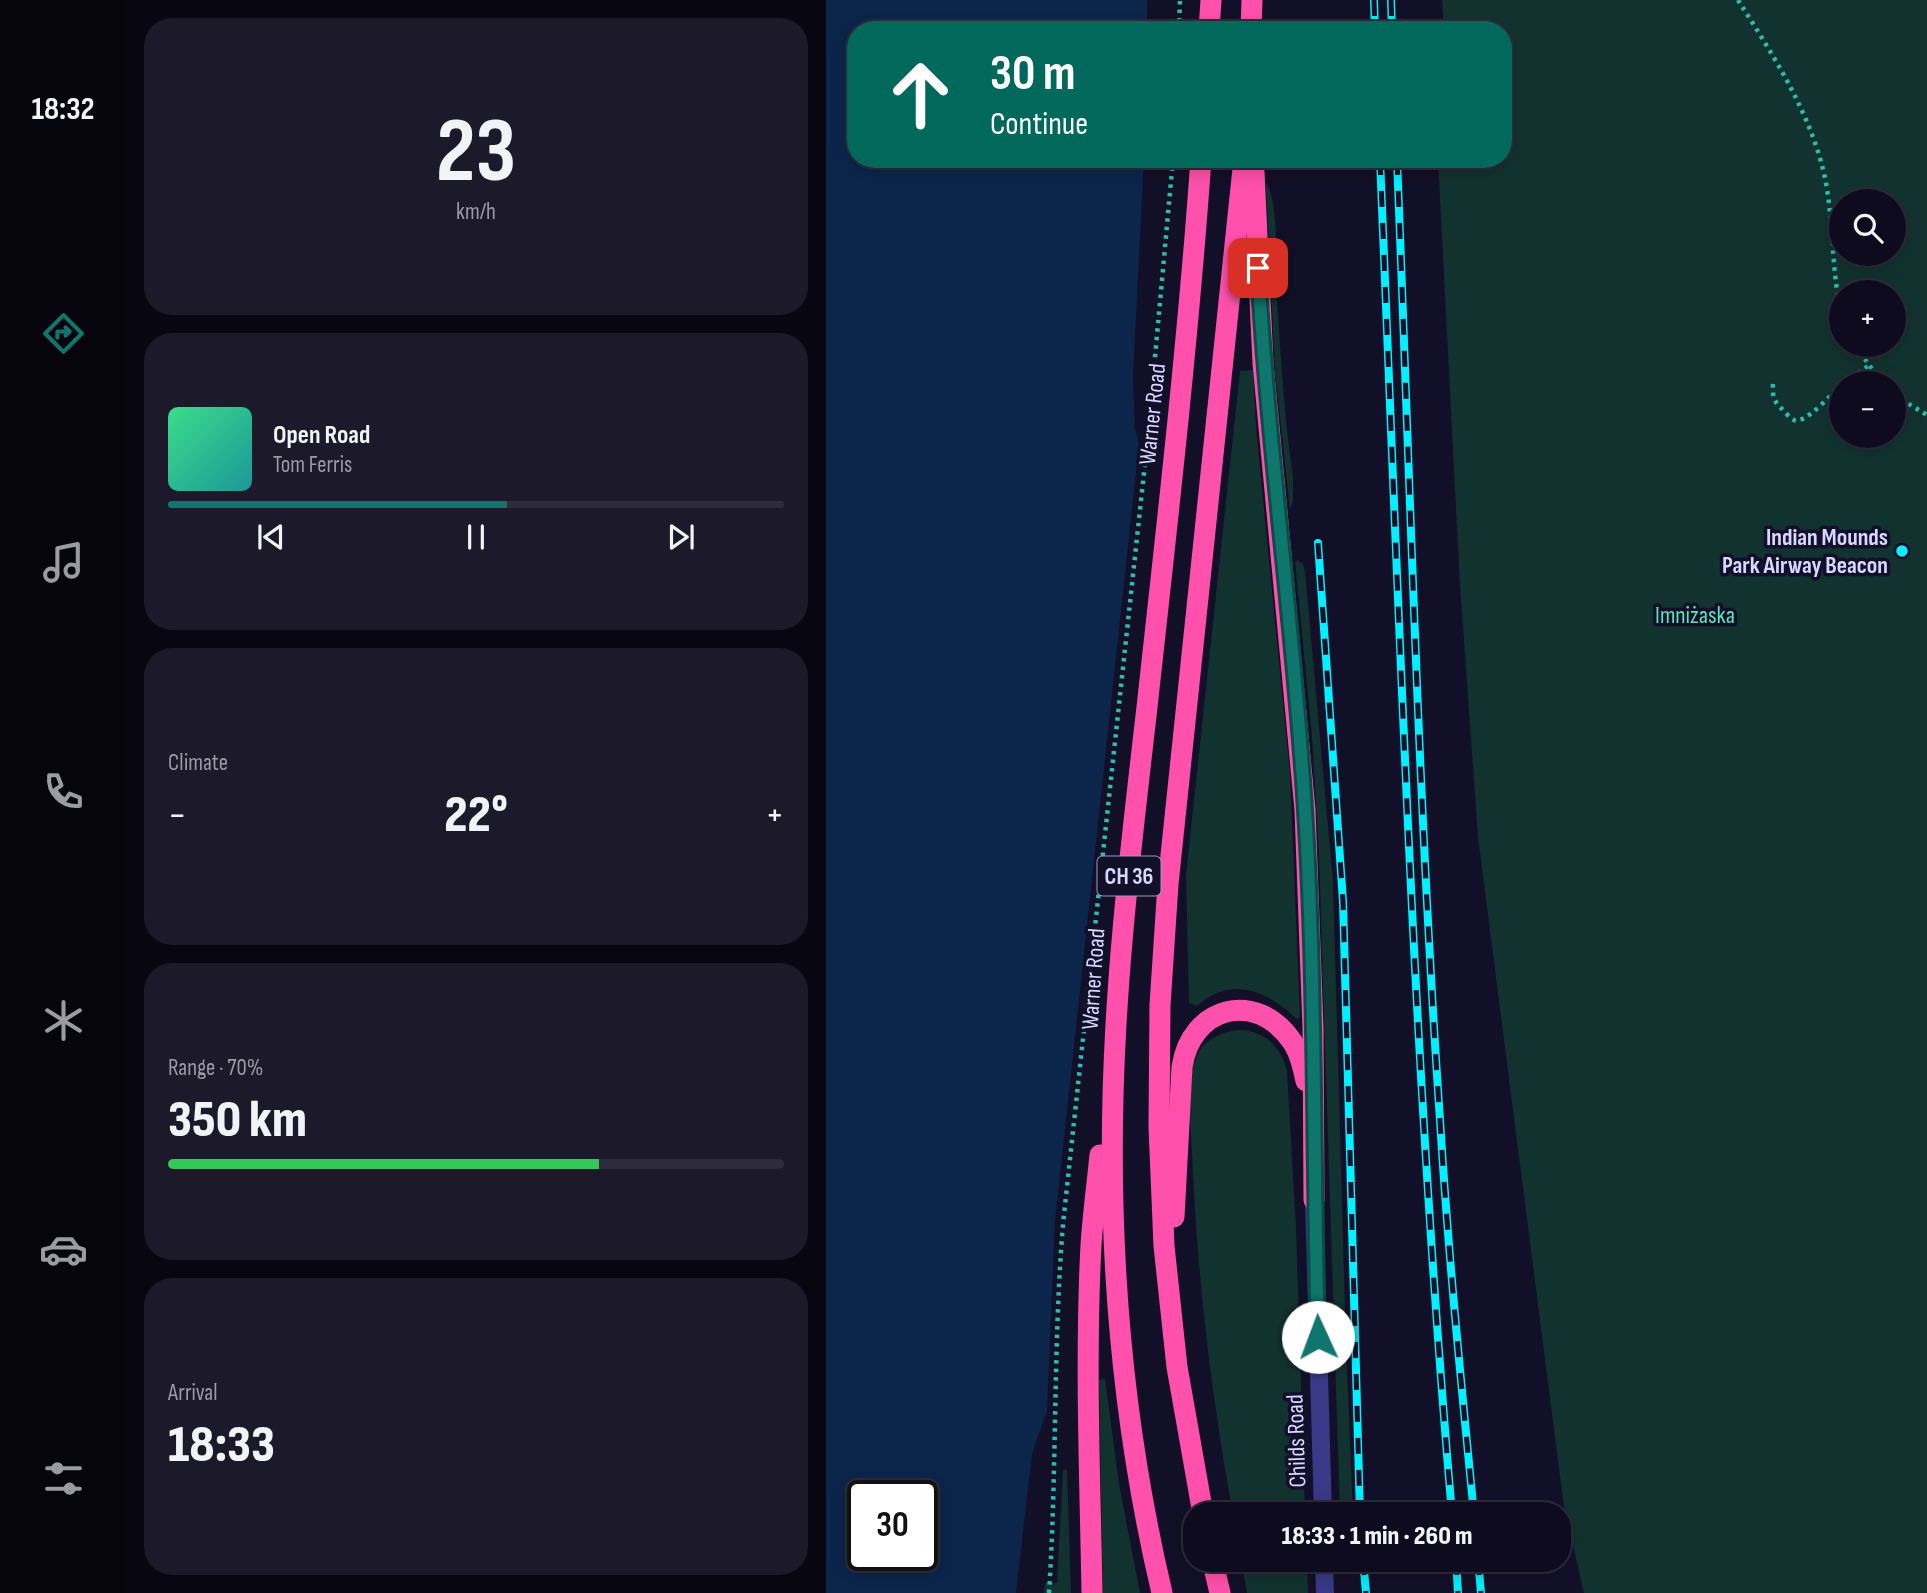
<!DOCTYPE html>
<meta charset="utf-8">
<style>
:root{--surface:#0e0b1e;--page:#1c192b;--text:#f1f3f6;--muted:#9b9ba4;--line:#2e2b3c;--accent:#0f766e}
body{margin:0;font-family:"Sofia Sans Condensed",sans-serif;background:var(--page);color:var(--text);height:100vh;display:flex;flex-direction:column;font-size:26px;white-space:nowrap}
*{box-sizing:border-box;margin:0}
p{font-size:23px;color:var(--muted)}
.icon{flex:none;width:38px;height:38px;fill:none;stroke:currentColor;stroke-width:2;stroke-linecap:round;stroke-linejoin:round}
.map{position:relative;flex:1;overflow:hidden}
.drawer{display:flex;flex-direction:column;gap:18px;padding:18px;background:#080610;width:700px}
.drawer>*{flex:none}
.banner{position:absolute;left:21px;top:21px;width:665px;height:147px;border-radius:28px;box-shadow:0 4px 18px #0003,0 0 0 2px var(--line);background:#00695c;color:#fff;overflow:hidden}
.controls{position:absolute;left:1003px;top:189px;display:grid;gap:14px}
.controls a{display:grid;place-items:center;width:77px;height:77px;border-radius:50%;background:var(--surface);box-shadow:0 4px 18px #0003,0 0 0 2px var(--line);font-size:35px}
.speed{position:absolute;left:21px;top:1480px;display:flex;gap:14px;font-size:35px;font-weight:700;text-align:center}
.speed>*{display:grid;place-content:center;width:91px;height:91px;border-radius:50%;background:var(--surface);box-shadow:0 4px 18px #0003,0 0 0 2px var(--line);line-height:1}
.speed .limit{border:4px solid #111;border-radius:10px;background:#fff;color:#111}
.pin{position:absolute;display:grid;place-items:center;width:60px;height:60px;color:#fff;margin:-30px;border-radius:14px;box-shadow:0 4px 10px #0006}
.me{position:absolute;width:77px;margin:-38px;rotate:358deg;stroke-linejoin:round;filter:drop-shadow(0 0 5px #0008)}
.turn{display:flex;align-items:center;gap:24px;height:147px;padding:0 28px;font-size:32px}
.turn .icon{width:91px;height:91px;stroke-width:2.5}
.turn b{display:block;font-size:49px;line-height:60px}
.big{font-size:52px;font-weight:800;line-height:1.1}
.drawer .tile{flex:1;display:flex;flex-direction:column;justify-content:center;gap:10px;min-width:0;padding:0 24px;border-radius:28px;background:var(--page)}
.drawer .dial{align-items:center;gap:0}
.dial b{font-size:91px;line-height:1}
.song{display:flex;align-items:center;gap:21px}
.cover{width:84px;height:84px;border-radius:10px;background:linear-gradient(135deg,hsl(150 70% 55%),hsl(180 70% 35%))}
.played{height:7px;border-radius:4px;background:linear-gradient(90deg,var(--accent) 55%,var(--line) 55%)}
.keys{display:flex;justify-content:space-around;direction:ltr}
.heat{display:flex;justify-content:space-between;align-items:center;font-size:38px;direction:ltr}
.charge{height:10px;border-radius:5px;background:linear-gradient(90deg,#34c759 70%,var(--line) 0)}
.trip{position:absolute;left:357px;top:1502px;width:388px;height:70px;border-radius:28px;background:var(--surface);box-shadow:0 4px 18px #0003,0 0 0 2px var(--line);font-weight:800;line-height:70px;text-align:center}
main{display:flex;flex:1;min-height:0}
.tabs{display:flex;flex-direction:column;width:126px;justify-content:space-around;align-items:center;background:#06040c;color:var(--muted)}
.tabs .icon{width:49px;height:49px}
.tabs .active{color:var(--accent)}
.tabs b{font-size:32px;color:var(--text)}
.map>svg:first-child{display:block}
.green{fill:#123230;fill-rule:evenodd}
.water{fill:#0b254b;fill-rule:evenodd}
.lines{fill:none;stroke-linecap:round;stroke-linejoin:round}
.path{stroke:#2cbdaf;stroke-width:4.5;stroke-dasharray:3.5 5;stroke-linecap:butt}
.minor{stroke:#393988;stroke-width:18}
.highway{stroke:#ff51ab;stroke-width:21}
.rail-casing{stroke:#02f0ff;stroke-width:8}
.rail{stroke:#120f28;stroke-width:5;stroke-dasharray:16;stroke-linecap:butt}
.route-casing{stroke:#0a4d48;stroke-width:18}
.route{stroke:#0f766e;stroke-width:12}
.poi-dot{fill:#02f0ff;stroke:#120f28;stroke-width:2.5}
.labels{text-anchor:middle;stroke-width:7;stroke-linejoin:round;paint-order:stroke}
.shield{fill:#120f28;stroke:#9d9abe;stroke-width:2}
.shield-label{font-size:23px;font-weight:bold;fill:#d9d6ff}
.street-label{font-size:24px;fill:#d9d6ff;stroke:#120f28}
.poi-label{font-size:24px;font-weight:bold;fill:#d9d6ff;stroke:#120f28;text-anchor:end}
.park-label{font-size:24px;fill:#5ee4bd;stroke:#120f28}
</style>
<main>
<nav class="tabs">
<b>18:32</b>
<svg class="icon active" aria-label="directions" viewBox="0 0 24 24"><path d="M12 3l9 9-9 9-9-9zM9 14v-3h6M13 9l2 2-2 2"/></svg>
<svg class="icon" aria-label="music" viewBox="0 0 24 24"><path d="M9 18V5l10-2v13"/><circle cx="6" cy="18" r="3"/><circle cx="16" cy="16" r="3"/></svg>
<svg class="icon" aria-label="phone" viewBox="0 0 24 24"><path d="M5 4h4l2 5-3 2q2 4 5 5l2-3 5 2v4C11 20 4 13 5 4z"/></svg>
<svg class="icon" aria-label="climate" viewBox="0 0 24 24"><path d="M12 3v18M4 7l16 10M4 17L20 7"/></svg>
<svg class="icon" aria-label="car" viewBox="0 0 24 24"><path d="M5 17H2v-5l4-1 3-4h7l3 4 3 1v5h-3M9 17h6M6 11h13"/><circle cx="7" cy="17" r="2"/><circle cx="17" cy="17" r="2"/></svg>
<svg class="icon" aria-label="filters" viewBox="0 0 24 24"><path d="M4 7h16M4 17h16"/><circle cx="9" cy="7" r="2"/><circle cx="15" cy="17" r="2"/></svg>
</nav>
<section class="drawer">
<div class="tile dial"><b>23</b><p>km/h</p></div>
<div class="tile">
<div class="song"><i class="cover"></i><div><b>Open Road</b><p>Tom Ferris</p></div></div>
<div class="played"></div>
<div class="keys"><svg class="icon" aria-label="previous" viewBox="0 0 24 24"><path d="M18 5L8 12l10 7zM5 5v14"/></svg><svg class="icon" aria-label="pause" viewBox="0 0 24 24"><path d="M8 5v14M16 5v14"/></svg><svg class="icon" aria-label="next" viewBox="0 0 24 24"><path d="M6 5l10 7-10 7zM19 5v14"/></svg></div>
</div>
<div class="tile"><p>Climate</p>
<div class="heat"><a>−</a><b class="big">22°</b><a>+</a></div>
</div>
<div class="tile"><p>Range · 70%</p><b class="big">350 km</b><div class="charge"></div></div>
<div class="tile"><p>Arrival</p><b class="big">18:33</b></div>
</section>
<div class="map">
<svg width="1101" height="1593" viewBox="0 0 1101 1593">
<rect width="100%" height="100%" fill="#120f28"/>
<g class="green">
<path d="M 616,0 L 1101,0 L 1101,1593 L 758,1593 L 738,1507 L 652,837 L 634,585 L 612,159 L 677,159 L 677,30 L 618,30 ZM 1015,201 L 1068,201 L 1068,254 L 1015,254 ZM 1015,292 L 1068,292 L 1068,345 L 1015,345 ZM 1015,383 L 1068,383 L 1068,436 L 1015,436 Z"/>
<path d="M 440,183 C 454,201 449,276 451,301 C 455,359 458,418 467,475 L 467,501 L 464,510 L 449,370 Z"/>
<path d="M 427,370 L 430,428 L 464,774 L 474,1018 L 471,1019 C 441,991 406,975 371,1006 L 363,1003 L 360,875 L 414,371 Z"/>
<path d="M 471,560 L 477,564 L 479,571 L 507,882 L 520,1346 L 527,1514 L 514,1514 L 493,856 L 486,736 L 469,562 Z"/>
<path d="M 412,1030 C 438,1030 455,1046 461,1071 L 470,1228 L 479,1514 L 407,1514 C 385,1395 371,1274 366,1153 C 365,1127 359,1082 370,1058 C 377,1040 394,1032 412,1030 Z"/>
<path d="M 279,1379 L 293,1484 L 314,1593 L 277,1593 L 273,1380 Z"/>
<path d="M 237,1470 L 241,1470 L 245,1593 L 218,1593 L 219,1583 L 231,1583 Z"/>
<path d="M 415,1559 L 481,1559 L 482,1593 L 421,1593 Z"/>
</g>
<path class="water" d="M 0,0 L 321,0 L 321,30 L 30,30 L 30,159 L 318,159 L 307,376 L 309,429 L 313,444 L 229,1222 L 221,1411 L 206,1454 L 190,1593 L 0,1593 ZM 37,1496 L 96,1496 L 96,1556 L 37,1556 Z"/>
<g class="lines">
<g class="path">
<path d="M 912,0 C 947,55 985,113 999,178 C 1008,222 1005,268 1015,312"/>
<path d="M 353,30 L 354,0"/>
<path d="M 1029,345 L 1056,383"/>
<path d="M 1018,383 L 1042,366"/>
<path d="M 947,384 C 946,395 948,402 956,409 C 959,412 964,418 968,420 C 979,425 1006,393 1015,386"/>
<path d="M 1068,395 L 1101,415"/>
<path d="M 223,1593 C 231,1470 227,1347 237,1224 L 321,445 L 347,159"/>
</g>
<g class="minor">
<path d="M 488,1200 L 497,1514"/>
<path d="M 498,1559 L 499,1593"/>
</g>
<g class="highway">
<path d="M 383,30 L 385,0"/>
<path d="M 425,30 L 426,0"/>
<path d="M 428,172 L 437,363 L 479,810 L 487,1028 L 488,1200"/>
<path d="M 348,1217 L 356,1067 C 365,1007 429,989 465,1040 C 474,1052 477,1067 480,1081"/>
<path d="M 377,1514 L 351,1367 L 338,1246 L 333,1127 L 334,1005 L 342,884 L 418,159"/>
<path d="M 386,1559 L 394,1593"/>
<path d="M 266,1593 C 264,1477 259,1361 265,1245 C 267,1215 271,1185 274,1155"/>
<path d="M 336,1593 C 292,1407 279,1215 290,1024 C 296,918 309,813 321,707 C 341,525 362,342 375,159"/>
</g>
<g class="rail-casing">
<g id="rail">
<path d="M 548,0 L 549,30"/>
<path d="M 565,0 L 566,30"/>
<path d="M 554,159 C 573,611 587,1063 626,1514"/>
<path d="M 571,159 C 584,479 592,800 614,1120 C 622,1251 635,1382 648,1514"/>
<path d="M 492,543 L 517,901 L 534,1514"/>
<path d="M 537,1559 L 540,1593"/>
<path d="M 630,1559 L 632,1593"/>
<path d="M 652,1559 L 655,1593"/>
</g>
</g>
<use href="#rail" class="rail"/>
</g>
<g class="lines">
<g class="route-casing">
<path id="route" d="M 432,268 C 442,450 468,629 479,810 C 490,985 487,1162 492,1337"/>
</g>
<use href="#route" class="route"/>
</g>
<circle class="poi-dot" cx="1076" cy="551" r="7"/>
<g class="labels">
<rect class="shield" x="271.5" y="856.5" width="63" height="39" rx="5"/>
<g class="shield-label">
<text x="303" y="884">CH 36</text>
</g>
<g class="street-label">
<text transform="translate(326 414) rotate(-84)" y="8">Warner Road</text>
<text transform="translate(267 979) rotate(-86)" y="8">Warner Road</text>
<text transform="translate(470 1441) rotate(-92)" y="8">Childs Road</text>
</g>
<g class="poi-label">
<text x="1062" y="545">Indian Mounds<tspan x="1062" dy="28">Park Airway Beacon</tspan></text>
</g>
<g class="park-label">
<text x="869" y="623">Imniżaska</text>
</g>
</g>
</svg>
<div class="controls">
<a><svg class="icon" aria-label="search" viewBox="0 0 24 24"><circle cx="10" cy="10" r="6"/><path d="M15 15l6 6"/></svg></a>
<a>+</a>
<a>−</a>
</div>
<div class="speed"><div class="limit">30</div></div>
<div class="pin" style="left:432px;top:268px;background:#d93025"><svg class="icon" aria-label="arrive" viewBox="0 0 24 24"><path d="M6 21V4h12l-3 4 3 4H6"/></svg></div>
<svg class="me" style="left:492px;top:1337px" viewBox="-20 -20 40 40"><circle r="19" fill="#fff"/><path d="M0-13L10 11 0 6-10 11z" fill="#0f766e"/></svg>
<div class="trip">18:33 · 1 min · 260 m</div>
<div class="banner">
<div class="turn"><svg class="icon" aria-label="ahead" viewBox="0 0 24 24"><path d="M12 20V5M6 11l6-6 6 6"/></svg><div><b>30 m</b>Continue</div></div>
</div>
</div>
</main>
